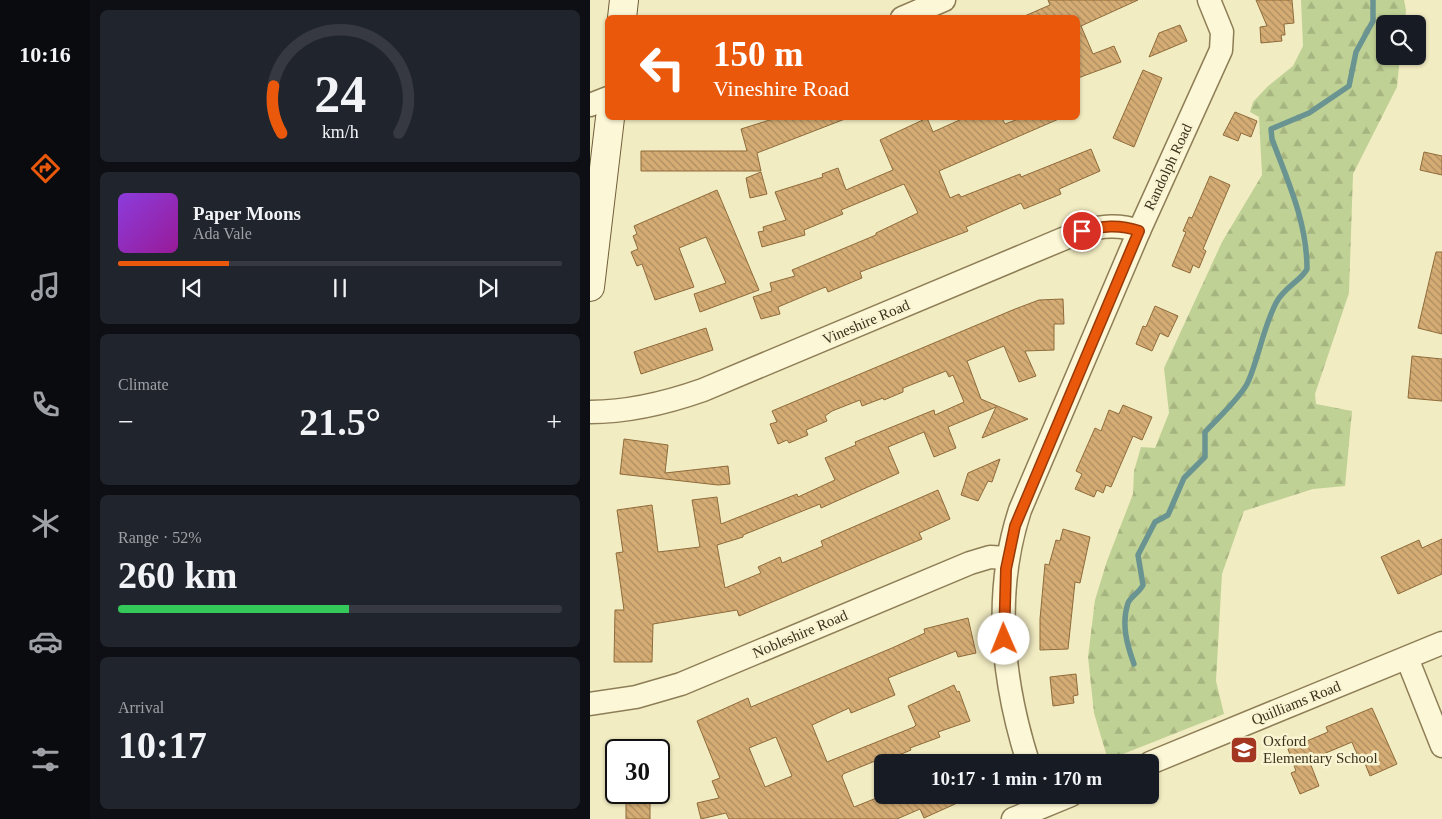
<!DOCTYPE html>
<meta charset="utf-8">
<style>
:root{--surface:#171b24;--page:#20242c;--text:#f1f3f6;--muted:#9ea1a6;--line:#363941;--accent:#ea580c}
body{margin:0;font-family:Georgia,serif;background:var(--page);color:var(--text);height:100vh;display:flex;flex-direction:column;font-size:19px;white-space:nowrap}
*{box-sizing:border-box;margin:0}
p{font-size:16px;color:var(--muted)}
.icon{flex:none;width:28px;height:28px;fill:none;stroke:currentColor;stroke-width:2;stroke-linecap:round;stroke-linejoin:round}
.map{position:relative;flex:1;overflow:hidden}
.side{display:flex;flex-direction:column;gap:10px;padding:10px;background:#0d0f14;width:500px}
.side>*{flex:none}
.top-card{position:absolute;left:15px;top:15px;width:475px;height:105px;border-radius:8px;box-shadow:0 1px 4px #0004;background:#ea580c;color:#fff;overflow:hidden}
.fabs{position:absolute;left:786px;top:15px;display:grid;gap:10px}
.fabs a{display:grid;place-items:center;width:50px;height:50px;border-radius:8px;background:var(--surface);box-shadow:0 1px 4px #0004;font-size:25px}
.speed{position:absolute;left:15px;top:739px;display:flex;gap:10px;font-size:25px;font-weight:700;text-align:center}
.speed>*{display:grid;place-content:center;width:65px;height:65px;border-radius:50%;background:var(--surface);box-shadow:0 1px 4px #0004;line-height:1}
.speed .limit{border:2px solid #111;border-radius:8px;background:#fff;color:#111}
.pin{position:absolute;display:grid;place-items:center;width:42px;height:42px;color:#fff;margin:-21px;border:2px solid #fff;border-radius:50%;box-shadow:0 1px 5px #0007}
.me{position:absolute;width:55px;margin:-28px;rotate:359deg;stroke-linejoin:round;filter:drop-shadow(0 0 4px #0008)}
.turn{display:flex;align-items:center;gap:18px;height:105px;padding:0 25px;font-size:22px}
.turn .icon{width:65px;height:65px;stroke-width:2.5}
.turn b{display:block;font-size:35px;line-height:42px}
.big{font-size:38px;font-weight:600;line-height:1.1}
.side .widget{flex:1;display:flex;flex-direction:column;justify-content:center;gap:8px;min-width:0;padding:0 18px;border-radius:8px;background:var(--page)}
.side .dial{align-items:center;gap:0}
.dial svg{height:130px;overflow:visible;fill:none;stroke:var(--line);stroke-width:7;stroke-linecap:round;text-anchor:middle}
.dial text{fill:var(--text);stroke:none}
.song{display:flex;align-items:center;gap:15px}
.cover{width:60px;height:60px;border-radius:8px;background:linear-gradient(135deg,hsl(270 70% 55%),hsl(300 70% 35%))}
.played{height:5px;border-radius:2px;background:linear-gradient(90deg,var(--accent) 25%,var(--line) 25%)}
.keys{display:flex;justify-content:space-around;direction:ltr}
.heat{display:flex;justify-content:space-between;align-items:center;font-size:28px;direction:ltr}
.charge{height:8px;border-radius:4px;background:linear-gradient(90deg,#34c759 52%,var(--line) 0)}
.trip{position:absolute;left:284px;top:754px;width:285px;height:50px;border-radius:8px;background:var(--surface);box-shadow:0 1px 4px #0004;font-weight:600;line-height:50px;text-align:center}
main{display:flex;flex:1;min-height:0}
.tabs{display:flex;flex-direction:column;width:90px;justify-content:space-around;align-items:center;background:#090b0e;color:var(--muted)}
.tabs .icon{width:35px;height:35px}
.tabs .active{color:var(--accent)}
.tabs b{font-size:22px;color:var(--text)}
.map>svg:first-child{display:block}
.forest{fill:url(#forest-firs)}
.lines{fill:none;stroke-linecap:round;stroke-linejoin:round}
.stream{stroke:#6a9491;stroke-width:5.5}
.building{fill:url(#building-back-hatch);stroke:#8f6b3b;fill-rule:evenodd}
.minor-casing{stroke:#8e7e57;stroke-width:25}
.secondary-casing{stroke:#705e3a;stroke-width:30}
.minor{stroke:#fcf7d6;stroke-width:22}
.secondary{stroke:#fcf7d6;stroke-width:28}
.route-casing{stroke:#983908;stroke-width:12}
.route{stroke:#ea580c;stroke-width:9}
.labels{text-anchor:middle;stroke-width:5;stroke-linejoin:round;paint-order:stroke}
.street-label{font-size:15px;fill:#3c311d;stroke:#f9f4d2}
.poi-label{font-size:15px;fill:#3c311d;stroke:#f9f4d2;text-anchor:start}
</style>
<main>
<nav class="tabs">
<b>10:16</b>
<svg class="icon active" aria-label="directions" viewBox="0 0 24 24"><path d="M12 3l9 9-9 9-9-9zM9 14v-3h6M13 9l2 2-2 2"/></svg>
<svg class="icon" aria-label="music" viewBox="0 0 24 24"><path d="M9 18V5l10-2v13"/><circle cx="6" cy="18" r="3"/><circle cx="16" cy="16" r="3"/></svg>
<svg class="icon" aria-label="phone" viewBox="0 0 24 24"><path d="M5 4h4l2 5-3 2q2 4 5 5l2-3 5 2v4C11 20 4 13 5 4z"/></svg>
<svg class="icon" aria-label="climate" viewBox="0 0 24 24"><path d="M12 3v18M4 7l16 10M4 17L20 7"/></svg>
<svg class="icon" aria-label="car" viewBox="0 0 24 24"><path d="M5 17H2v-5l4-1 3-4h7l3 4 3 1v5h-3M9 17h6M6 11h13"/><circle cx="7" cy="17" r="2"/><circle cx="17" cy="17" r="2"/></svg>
<svg class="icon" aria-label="filters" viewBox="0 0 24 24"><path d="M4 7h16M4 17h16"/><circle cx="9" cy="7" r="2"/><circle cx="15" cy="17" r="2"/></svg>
</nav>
<section class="side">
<div class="widget dial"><svg viewBox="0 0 100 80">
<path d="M14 69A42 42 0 1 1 86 69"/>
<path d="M14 69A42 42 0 0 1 9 40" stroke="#ea580c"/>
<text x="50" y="56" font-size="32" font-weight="700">24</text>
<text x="50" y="72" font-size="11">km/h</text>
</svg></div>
<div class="widget">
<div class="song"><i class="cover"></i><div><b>Paper Moons</b><p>Ada Vale</p></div></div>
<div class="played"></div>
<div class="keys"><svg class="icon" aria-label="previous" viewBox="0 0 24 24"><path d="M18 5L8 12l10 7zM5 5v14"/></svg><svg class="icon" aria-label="pause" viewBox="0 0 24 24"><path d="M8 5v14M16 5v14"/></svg><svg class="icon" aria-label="next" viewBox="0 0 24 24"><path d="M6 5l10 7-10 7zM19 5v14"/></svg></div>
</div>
<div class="widget"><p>Climate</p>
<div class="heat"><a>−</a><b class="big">21.5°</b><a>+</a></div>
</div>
<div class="widget"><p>Range · 52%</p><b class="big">260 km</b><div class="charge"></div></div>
<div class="widget"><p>Arrival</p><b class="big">10:17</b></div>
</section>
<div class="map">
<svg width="852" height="819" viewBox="0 0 852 819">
<defs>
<pattern id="forest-firs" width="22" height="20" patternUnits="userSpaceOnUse" patternTransform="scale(1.25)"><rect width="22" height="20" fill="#c0d195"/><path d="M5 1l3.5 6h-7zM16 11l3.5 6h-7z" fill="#a6b480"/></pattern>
<pattern id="building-back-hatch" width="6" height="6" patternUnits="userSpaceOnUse" patternTransform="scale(1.25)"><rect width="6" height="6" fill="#d4ac74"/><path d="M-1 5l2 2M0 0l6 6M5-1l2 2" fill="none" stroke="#ad8d5f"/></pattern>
</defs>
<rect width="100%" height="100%" fill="#f2ecc2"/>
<path class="forest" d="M 711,0 L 814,0 L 816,10 L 815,24 L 795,24 L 795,56 L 810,56 L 807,87 L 763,174 L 759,293 L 725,394 L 726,404 L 762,411 L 755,486 L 723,489 L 654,511 L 632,574 L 626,681 L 634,714 L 518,760 L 504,713 L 498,657 L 505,600 L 517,561 L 543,494 L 544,471 L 551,447 L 565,448 L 579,413 L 574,368 L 632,242 L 672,175 L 669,117 L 660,112 L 663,102 L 677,87 L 703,66 L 713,46 Z"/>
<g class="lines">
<path class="stream" d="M 544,664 C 537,645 531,624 538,603 C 541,596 550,592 553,585 L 548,555 L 565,522 L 578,515 L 594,478 L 615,457 L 615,432 C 626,420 652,396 658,382 C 669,357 673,328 686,303 C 694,287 711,281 717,269 C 717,222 698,182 682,139 L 681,129 L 719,113 L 759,86 L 766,52 L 783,21 L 783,0"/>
</g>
<g class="building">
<path d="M 458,0 L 548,0 L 491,26 L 503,54 L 524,46 L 531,62 L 488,78 L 488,18 L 430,18 L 460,5 Z"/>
<path d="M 666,0 L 702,0 L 704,23 L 694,24 L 695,35 L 691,35 L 692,41 L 671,43 L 670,27 L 677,26 Z"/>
<path d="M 590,25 L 597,41 L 559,57 L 569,33 Z"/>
<path d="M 553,70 L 572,78 L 544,147 L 523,138 Z"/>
<path d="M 645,112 L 667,121 L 661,137 L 651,133 L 648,141 L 633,135 Z"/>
<path d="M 186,118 L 255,119 L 167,153 L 171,171 L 51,171 L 51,151 L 157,151 L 151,129 Z"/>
<path d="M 337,118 L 343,132 L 374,118 L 412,118 L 415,124 L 431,118 L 471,118 L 349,171 L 360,198 L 369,194 L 371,197 L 430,174 L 431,177 L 501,149 L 510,171 L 469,189 L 471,194 L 434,209 L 431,203 L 376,227 L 378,231 L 270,272 L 272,278 L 238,292 L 236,287 L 233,288 L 188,307 L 190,314 L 171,319 L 163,297 L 182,291 L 180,283 L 205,276 L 202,270 L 286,235 L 286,233 L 328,213 L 314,184 L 251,210 L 253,214 L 214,230 L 215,235 L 172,247 L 168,232 L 174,231 L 173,227 L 196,220 L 185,192 L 233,177 L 232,174 L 248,168 L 256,190 L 303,170 L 290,140 Z"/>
<path d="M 834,152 L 852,156 L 852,175 L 830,170 Z"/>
<path d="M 171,172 L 177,194 L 160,198 L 156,178 Z"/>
<path d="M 620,176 L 640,185 L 613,249 L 616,251 L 609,268 L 603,265 L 600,273 L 582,266 L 596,232 L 593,231 L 599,217 L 602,218 Z"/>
<path d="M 127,190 L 169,290 L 110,312 L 104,294 L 136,283 L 116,237 L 89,248 L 104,287 L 65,300 L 52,264 L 47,266 L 41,252 L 48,249 L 43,236 L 47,234 L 44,226 Z"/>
<path d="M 846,252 L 852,252 L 852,334 L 828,328 Z"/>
<path d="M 473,299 L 474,324 L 464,324 L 464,350 L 435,351 L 446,376 L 429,382 L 414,346 L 377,361 L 391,399 L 438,419 L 392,438 L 406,407 L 358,427 L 366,448 L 344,457 L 334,432 L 298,447 L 309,473 L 231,508 L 230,504 L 153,535 L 153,537 L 127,545 L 135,588 L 171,573 L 168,567 L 190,557 L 192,563 L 233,546 L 231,541 L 348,490 L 360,519 L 329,533 L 332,539 L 149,616 L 147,610 L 63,624 L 62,662 L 24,662 L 25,610 L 34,610 L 26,553 L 33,552 L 27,510 L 62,505 L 68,552 L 110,547 L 102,500 L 127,497 L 131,524 L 207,494 L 208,497 L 245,480 L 235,458 L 266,445 L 265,442 L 344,410 L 345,415 L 374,402 L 363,375 L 359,377 L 356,371 L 313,388 L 313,392 L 294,400 L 293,398 L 272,406 L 270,400 L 242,411 L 235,416 L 237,421 L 216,430 L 218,435 L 199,443 L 197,440 L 188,444 L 180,424 L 187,422 L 182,411 L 425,309 L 449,300 Z"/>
<path d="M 565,306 L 588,316 L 578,337 L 570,333 L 562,351 L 546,344 L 553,326 L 556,327 Z"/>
<path d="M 116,328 L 123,350 L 51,374 L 44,352 Z"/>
<path d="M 822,356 L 852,359 L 852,401 L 818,398 Z"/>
<path d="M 533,405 L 562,417 L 552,440 L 543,436 L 521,487 L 516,485 L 513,493 L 507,490 L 504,497 L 485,489 L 492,474 L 486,471 L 505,428 L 511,431 L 519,410 L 529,414 Z"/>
<path d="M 34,439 L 78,445 L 75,473 L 138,466 L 140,484 L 128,485 L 30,474 Z"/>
<path d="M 410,459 L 402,482 L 398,481 L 388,501 L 371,495 L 378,473 Z"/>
<path d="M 473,529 L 500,537 L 490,583 L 485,582 L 478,649 L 450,650 L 450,619 L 455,564 L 459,565 L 466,540 L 470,541 Z"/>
<path d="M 852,539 L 852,574 L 808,594 L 791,557 L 829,540 L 832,548 Z"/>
<path d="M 378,618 L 386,653 L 368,657 L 366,651 L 298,678 L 305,695 L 261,713 L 259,708 L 222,725 L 237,762 L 324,727 L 326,725 L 318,706 L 364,685 L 367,692 L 369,691 L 380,721 L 348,732 L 350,737 L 320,748 L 321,750 L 302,758 L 300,755 L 253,774 L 252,777 L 264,807 L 294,795 L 385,795 L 334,818 L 330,809 L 307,819 L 139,819 L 136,813 L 111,819 L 107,803 L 129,798 L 122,781 L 130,778 L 107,721 L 158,698 L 161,707 L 302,648 L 335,633 L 334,629 ZM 186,737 L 202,776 L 175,787 L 159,748 Z"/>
<path d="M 486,674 L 488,695 L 483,696 L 484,703 L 463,706 L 460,677 Z"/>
<path d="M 782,708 L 807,764 L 780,776 L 774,761 L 770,762 L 762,742 L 719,760 L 729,786 L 710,794 L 701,773 L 706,771 L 698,749 L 738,732 L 736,727 Z"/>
<rect x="36" y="792" width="24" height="27"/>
</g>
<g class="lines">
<g class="minor-casing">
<g id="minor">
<path d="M 312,18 L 354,0"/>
<path d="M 0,105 L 18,98"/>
<path d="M 0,412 C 40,412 76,403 113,390 L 492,231 C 512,226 529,224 549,231"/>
<path d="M 817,658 L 852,746"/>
<path d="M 0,704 L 46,697 L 91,684 L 380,563 L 400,557 L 418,558"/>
<path d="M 438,762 C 412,680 403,593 430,510 L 549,231 L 631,50 L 632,32 L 619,0"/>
<path d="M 560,763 L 852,643"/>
<path d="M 423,819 L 481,795"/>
</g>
</g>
<g class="secondary-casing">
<g id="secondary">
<path d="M 32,18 L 34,0"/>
<path d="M 0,287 L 20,118"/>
</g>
</g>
<use href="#minor" class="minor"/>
<use href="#secondary" class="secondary"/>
</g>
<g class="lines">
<g class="route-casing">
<path id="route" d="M 414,639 L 416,569 L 425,526 L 549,231 C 529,224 512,226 492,231"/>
</g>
<use href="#route" class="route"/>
</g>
<defs>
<g id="school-square" transform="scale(1.4375)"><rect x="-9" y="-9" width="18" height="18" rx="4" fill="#a33722" stroke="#f9f4d2"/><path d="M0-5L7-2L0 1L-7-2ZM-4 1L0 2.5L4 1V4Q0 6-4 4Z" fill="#fff"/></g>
</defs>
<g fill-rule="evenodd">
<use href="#school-square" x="654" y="750"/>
</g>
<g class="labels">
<g class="street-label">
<text transform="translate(578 167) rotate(-65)" y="5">Randolph Road</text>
<text transform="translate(276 322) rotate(-23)" y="5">Vineshire Road</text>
<text transform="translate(210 634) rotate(-23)" y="5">Nobleshire Road</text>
<text transform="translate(706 703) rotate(-22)" y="5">Quilliams Road</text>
</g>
<g class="poi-label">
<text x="673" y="746">Oxford<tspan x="673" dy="17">Elementary School</tspan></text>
</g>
</g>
</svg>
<div class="fabs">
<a><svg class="icon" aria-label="search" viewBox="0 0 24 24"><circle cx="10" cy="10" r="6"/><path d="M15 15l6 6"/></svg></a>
</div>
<div class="speed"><div class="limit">30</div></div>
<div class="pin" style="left:492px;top:231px;background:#d93025"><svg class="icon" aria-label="arrive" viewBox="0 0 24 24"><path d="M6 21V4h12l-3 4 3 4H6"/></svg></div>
<svg class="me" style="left:414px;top:639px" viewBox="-20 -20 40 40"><circle r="19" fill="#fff"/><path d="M0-13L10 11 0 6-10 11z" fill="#ea580c"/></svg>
<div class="trip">10:17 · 1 min · 170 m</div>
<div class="top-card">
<div class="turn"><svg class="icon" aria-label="left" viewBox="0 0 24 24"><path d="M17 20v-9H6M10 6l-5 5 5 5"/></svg><div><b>150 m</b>Vineshire Road</div></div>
</div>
</div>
</main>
